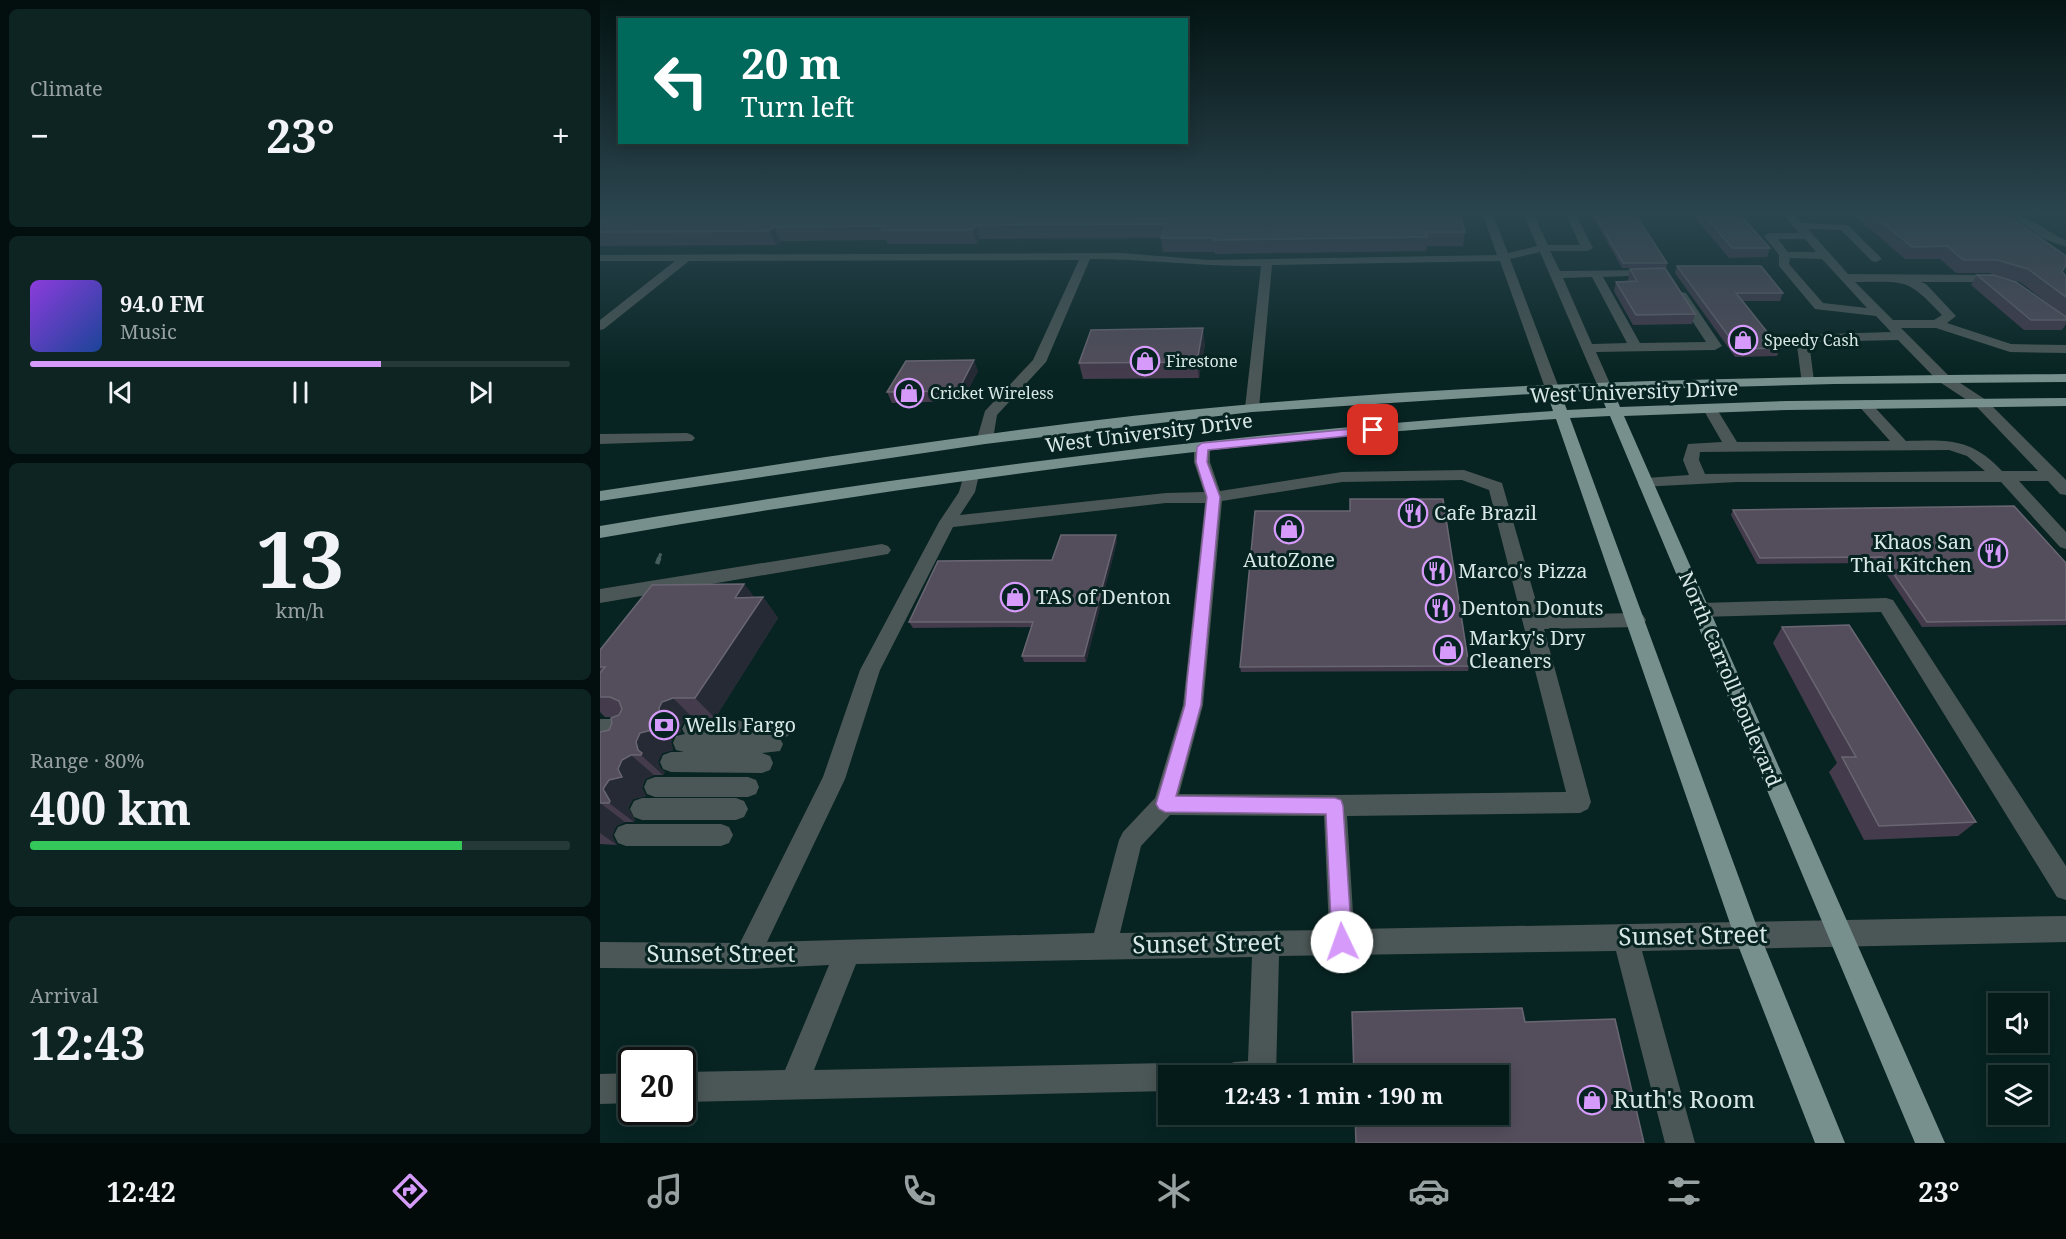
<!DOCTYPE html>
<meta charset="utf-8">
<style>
:root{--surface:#051b1a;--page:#0e2423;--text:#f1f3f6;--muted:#97a1a2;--line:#263939;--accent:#d69bfa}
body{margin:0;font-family:"Noto Serif",serif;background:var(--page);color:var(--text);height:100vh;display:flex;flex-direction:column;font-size:22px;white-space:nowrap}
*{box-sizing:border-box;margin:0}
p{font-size:20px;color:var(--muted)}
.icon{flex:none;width:33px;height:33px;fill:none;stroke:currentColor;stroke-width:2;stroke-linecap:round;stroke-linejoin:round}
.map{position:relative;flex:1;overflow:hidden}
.panel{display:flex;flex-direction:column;gap:9px;padding:9px;background:#030f0e;width:600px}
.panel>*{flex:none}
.hud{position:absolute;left:18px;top:18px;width:570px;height:126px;border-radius:0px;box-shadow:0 3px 15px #0003,0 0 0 2px var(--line);background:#00695c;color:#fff;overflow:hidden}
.tools{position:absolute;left:1388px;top:993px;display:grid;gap:12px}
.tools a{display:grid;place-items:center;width:60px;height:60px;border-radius:0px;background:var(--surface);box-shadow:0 3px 15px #0003,0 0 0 2px var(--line);font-size:30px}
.speed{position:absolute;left:18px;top:1047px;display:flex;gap:12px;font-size:30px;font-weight:700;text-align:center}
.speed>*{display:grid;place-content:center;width:78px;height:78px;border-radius:50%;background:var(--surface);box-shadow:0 3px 15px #0003,0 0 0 2px var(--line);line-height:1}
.speed .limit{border:3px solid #111;border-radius:9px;background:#fff;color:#111}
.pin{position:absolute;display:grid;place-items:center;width:51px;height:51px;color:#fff;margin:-26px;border-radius:12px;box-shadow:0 3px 9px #0006}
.me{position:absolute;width:66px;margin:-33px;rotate:357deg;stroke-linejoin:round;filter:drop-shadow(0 0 4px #0008)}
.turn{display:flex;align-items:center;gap:21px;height:126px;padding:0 24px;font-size:27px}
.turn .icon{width:78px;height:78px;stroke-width:2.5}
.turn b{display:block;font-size:42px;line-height:51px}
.big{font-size:45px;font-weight:700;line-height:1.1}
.panel .tile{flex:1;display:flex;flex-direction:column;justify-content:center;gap:9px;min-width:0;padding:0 21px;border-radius:9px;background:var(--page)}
.panel .dial{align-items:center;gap:0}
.dial b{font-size:78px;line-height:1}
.song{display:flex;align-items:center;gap:18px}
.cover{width:72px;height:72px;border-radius:9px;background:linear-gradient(135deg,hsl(270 70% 55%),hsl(220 70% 35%))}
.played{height:6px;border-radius:3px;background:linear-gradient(90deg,var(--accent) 65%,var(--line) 65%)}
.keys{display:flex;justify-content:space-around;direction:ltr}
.heat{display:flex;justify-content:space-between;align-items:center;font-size:33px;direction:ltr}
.charge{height:9px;border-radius:4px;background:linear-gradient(90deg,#34c759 80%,var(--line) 0)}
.trip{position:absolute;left:558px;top:1065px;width:351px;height:60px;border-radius:0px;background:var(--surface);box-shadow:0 3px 15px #0003,0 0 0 2px var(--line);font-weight:700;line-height:60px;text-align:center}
.tab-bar{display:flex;height:96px;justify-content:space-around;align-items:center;background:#020b0a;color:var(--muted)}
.tab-bar .icon{width:42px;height:42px}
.tab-bar .on{color:var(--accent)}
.tab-bar b{font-size:27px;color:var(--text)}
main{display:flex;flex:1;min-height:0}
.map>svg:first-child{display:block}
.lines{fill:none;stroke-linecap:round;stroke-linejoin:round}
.path-far1{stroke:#465f5d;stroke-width:3;stroke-dasharray:5 2;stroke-linecap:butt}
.path{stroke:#465f5d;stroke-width:4.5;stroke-dasharray:7 3;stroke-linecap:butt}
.minor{fill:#4b5756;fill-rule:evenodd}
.major{fill:#77908e;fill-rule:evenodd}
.wall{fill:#443b4c}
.shaded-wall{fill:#252a34}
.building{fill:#544e5c;stroke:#696672;stroke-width:1.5}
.route{fill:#d69bfa;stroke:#8b65a2;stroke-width:1.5}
.labels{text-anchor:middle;stroke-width:6;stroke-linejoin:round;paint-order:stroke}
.far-poi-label{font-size:16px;fill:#d8e8e6;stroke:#072422;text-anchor:start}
.street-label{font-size:20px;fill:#d8e8e6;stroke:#072422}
.poi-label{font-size:20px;fill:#d8e8e6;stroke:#072422;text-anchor:start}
.near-street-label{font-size:24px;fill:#d8e8e6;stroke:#072422}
.near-poi-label{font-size:24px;fill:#d8e8e6;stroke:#072422;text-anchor:start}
</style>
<main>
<section class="panel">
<div class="tile"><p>Climate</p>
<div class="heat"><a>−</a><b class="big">23°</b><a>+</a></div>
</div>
<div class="tile">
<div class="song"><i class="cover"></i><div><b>94.0 FM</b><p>Music</p></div></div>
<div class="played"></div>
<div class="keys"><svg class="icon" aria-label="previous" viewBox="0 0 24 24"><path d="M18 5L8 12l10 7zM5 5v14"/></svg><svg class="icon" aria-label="pause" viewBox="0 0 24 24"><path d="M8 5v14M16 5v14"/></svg><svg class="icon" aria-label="next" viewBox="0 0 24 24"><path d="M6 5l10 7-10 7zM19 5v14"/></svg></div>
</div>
<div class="tile dial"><b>13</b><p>km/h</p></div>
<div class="tile"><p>Range · 80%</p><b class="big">400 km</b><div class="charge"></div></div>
<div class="tile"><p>Arrival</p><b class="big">12:43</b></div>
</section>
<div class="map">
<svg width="1466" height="1143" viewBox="0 0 1466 1143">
<rect width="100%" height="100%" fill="#072422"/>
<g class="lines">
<path class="path-far1" d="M 59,558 L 61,553"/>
<path class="path" d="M 57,564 L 60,556"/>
<g class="minor">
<path d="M 883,215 L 893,215 L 908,253 L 937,246 L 924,215 L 934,215 L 948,245 L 980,245 L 966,215 L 976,215 L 993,248 L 987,251 L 950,251 L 960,271 L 1056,270 L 1056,274 L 1052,275 L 1003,277 L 1040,343 L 1106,342 L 1076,296 L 1082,292 L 1086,293 L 1122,346 L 1115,350 L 996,352 L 1011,386 L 1009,389 L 999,389 L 940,252 L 910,259 L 959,388 L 952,392 L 945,388 L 900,261 L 672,265 L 659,408 L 652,412 L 645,408 L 661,266 C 604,267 547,259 490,259 L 446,362 L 397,415 L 393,439 L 385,444 L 377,439 L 385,411 L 433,360 L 479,260 L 89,261 L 4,329 L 0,330 L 0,320 L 75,261 L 0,261 L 0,255 L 521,253 L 609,260 L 897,255 ZM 992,277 L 1027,343 L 992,344 L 963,278 Z"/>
<path d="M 1184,215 L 1195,215 L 1202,223 L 1248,225 L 1282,259 L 1276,262 L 1272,261 L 1241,230 L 1208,229 L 1248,274 L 1389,275 L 1401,280 L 1401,284 L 1388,282 L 1321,282 L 1326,284 L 1356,316 L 1347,323 L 1411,344 L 1466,345 L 1466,353 L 1410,352 L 1336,328 L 1301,328 L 1348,375 L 1386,400 L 1466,480 L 1466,495 L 1460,494 L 1448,481 L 1419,481 L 1466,532 L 1466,549 L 1460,547 L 1401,482 L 1137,482 L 1040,487 L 1038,483 L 1040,479 L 1046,478 L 1089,475 L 1083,460 L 1088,444 L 1122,442 L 1103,409 L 1110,405 L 1115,406 L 1137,442 L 1290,441 L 1257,404 L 1264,400 L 1269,401 L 1306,441 C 1349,440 1371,438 1402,471 L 1438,471 L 1376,406 L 1338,381 L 1298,340 L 1209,342 L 1214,381 L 1212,384 L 1202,384 L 1196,338 L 1197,335 L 1291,332 L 1276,316 L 1215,309 L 1179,266 L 1179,255 L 1164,236 L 1169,233 L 1199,233 ZM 1178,239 L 1205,239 L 1216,252 L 1188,252 ZM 1190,258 L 1222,259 L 1267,308 L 1223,303 L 1189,264 ZM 1255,282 C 1306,282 1306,277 1342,315 L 1334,320 L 1293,320 ZM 1349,450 L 1367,456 L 1385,471 L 1105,474 L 1099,460 L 1100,452 Z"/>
<path d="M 1411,215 C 1431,215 1447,233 1466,240 L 1466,247 L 1442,238 Z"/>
<path d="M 87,433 L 92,435 L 95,438 L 92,441 L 0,444 L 0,434 Z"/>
<path d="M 602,442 L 610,447 L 610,462 L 620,491 L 742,472 L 864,470 L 902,483 L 940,615 L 1036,613 L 1043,615 L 1046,620 L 1043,625 L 1036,627 L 944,629 L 991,802 L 988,809 L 980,813 L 747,816 L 754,929 L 1466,916 L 1466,942 L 1042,951 L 1095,1143 L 1065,1143 L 1016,951 L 679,956 L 676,1076 L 620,1076 L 624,1066 L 634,1062 L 648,1061 L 652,957 L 256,964 L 214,1070 L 568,1063 L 578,1067 L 582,1076 L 568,1076 L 568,1091 L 82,1102 L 82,1072 L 185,1070 L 229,965 L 147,969 L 0,968 L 0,942 L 140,943 L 223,777 L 260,670 L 339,522 L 359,492 L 365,471 L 371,470 L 379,475 L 375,492 L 360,515 L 566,493 L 604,492 L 594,462 L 594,447 ZM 862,480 L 889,490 L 966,792 L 735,795 L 579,794 L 603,705 L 622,501 L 742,482 ZM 566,503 L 605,503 L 583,705 L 555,798 L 523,832 L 519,840 L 494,933 L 167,942 L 245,779 L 280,670 L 353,527 ZM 570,815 L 724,816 L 729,930 L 520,933 L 541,846 Z"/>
<path d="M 282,544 L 288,546 L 291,550 L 288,554 L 0,603 L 0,589 Z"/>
<path d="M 1286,598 L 1293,600 L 1466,866 L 1466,900 L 1457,897 L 1281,612 L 1101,617 L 1094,615 L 1092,610 L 1094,605 L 1101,603 Z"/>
<path d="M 0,719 L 31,719 L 39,722 L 42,728 L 39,734 L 31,737 L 0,737 Z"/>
<path d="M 93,720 L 180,721 L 188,724 L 191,730 L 188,736 L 180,739 L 183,744 L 180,751 L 162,753 L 170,756 L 173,763 L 170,770 L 162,773 L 71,772 L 63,769 L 60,762 L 63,755 L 71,752 L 84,752 L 76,750 L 73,743 L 76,736 L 85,734 L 82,729 L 85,723 Z"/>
<path d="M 55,777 L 148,777 L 156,780 L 159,787 L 156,794 L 148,797 L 55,797 L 47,794 L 44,787 L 47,780 Z"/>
<path d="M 42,798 L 136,798 L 144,801 L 148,809 L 144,817 L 136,820 L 42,820 L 34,817 L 30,809 L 34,801 Z"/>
<path d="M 26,824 L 121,824 L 129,827 L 133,835 L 129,843 L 121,846 L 26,846 L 18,843 L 14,835 L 18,827 Z"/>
<path d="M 32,1073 L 32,1103 L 0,1104 L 0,1074 Z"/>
</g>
<path class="major" d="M 1466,374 L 1466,382 L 1234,384 L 1013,390 L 1020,407 L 1188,401 L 1466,398 L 1466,406 L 1188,410 L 1024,416 L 1345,1143 L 1315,1143 L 1010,416 L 970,418 L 1160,935 L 1245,1143 L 1215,1143 L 1134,935 L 956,419 C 635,441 317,483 0,538 L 0,526 C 316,473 633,432 953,411 L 947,393 L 652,412 L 385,444 L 0,501 L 0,491 C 217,459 434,423 653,404 C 923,380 1195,376 1466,374 ZM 999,391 L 1006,408 L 967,410 L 960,392 Z"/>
</g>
<g class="wall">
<path d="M 0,215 L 860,215 L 865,232 L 863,246 L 827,246 L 826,251 L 615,254 L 615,252 L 563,252 L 561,238 L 380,239 L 377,244 L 288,244 L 286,240 L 181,241 L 176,245 L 0,246 Z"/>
<path d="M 992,215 L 1036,215 L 1067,263 L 1066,268 L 1022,268 Z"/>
<path d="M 1093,215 L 1140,215 L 1170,248 L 1167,257 L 1129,258 Z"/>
<path d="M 1254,215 L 1407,215 L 1462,272 L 1466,276 L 1466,317 L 1420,282 L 1389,273 L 1356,273 L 1340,259 L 1305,259 Z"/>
<path d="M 1077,266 L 1183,293 L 1180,301 L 1143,301 L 1180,348 L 1177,356 L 1135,357 L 1075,273 Z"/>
<path d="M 1030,269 L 1095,314 L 1092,324 L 1033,325 L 1014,291 L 1016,282 L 1029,281 L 1028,279 Z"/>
<path d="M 1377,275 L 1466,317 L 1466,324 L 1462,330 L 1424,330 L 1371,285 Z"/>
<path d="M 605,344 L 599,378 L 483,379 L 479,363 Z"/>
<path d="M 378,371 L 362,401 L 292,403 L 287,392 Z"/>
<path d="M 1133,510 L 1466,563 L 1466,625 L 1322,627 L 1279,563 L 1157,564 L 1131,515 Z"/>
<path d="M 517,541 L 486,662 L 424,662 L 422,656 L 432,627 L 313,628 L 309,622 L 452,560 Z"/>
<path d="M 144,584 L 154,597 L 163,597 L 178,618 L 115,718 L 93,718 L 83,722 L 80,728 L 81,732 L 74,735 L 71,742 L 73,750 L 62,753 L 58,761 L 60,768 L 65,772 L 63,775 L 54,775 L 45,779 L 42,788 L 46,796 L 33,799 L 28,808 L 35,820 L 34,822 L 25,822 L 16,826 L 12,836 L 17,845 L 0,844 L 0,732 L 9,730 L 15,717 L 5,717 L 0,712 L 0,650 Z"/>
<path d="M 1182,627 L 1376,822 L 1358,836 L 1264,840 L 1229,772 L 1237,763 L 1173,643 Z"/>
<path d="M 869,666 L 868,671 L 641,672 L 640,667 Z"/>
</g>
<g class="shaded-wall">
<path d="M 376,225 L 380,239 L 377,244 L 372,230 Z"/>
<path d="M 174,227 L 181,241 L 176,245 L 169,231 Z"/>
<path d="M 603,328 L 605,344 L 599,378 L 597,362 Z"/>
<path d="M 374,360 L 378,371 L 362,401 L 358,391 Z"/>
<path d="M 516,535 L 517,541 L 486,662 L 484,656 Z"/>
<path d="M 144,584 L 159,603 L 163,597 L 178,618 L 115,718 L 95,698 L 135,598 Z"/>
<path d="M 73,698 L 93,718 L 83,722 L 80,728 L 81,732 L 74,735 L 71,742 L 73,750 L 62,753 L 58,761 L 60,768 L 65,772 L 63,775 L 41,755 L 36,742 L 40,733 L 49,722 L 53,715 L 59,708 L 62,702 Z"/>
<path d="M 31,755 L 54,775 L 45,779 L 42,788 L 46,796 L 33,799 L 28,808 L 35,820 L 34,822 L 9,803 L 3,789 L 9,780 L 18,769 L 22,760 Z"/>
<path d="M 0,803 L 25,822 L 16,826 L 12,836 L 17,845 L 0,833 Z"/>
</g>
<g class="building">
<path d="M 0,215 L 860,215 L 865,232 L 826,232 L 827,237 L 614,240 L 614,238 L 561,238 L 566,224 L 376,225 L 372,230 L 282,230 L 285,226 L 174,227 L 169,231 L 0,232 Z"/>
<path d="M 995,215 L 1036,215 L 1067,263 L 1023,263 Z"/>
<path d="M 1104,215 L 1140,215 L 1170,248 L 1132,248 Z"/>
<path d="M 1274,215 L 1407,215 L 1466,256 L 1466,265 L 1462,272 L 1466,276 L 1466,297 L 1428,269 L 1397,260 L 1363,260 L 1347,246 L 1312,247 Z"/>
<path d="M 1077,266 L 1161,266 L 1183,293 L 1136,293 L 1180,348 L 1138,349 Z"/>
<path d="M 1065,268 L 1095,314 L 1036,315 L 1016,282 L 1037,281 L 1030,269 Z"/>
<path d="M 1377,275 L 1394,275 L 1416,282 L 1466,317 L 1466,320 L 1431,320 Z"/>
<path d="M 603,328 L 597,362 L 479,363 L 491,330 Z"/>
<path d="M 374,360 L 358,391 L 287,392 L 306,361 Z"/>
<path d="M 750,499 L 843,499 L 869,666 L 640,667 L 655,511 L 750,511 Z"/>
<path d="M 1414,506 L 1466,563 L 1466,620 L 1327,622 L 1282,557 L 1160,558 L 1133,510 Z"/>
<path d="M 461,535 L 516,535 L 484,656 L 422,656 L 433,622 L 309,622 L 338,561 L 452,560 Z"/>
<path d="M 144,584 L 135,598 L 163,597 L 95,698 L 73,698 L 62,702 L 59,708 L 60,713 L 53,715 L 49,722 L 52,730 L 40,733 L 36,742 L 38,750 L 42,753 L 41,755 L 31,755 L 22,760 L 18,769 L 22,777 L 9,780 L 3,789 L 10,801 L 9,803 L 0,803 L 0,732 L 9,730 L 12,723 L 11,718 L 19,715 L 22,709 L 19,701 L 10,697 L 0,697 L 0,673 L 5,667 L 0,667 L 0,650 L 52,585 Z"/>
<path d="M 1249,625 L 1376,822 L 1279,826 L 1242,757 L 1256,757 L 1182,627 Z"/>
<path d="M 922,1008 L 925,1022 L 1015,1019 L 1044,1143 L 756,1143 L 755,1114 L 898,1114 L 898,1076 L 754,1076 L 752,1012 Z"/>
</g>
<linearGradient id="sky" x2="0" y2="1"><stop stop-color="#041413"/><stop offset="0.57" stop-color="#2b454f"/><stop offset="1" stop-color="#2b454f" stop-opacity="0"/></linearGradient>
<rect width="1466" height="375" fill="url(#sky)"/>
<path class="route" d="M 773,427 L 777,428 L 777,433 L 608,450 L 607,462 L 620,497 L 603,682 L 601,705 L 576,796 L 735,798 L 741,800 L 743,806 L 752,942 L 749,949 L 742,952 L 735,949 L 732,942 L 726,814 L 565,812 L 559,809 L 556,804 L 585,705 L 587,682 L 607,497 L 596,462 L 597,447 L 602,443 Z"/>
<defs>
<g id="shop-ring" transform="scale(1.5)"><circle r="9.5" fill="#072422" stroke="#d69bfa" stroke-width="1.5"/><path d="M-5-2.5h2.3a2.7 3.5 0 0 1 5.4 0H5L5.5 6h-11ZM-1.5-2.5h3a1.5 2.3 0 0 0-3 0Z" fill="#d69bfa"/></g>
<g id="restaurant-ring" transform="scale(1.5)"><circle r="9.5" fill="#072422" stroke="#d69bfa" stroke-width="1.5"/><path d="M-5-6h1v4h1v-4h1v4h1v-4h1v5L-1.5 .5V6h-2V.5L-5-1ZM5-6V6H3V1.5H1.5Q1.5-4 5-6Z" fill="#d69bfa"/></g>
<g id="bank-ring" transform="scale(1.5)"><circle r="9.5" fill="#072422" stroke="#d69bfa" stroke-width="1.5"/><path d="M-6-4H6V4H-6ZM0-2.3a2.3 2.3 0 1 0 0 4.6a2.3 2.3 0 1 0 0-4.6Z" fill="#d69bfa"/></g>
</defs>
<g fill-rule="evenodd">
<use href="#shop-ring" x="1143" y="340"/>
<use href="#shop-ring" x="545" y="361"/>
<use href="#shop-ring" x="309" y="393"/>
<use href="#restaurant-ring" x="813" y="513"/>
<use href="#shop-ring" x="689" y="529"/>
<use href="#restaurant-ring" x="1393" y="553"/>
<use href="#restaurant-ring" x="837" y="571"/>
<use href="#shop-ring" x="415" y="597"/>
<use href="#restaurant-ring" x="840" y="608"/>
<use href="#shop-ring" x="848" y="650"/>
<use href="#bank-ring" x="64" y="725"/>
<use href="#shop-ring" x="992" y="1100"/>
</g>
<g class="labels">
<g class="far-poi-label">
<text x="1164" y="346">Speedy Cash</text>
<text x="566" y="367">Firestone</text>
<text x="330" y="399">Cricket Wireless</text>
</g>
<g class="street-label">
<text transform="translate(1034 392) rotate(-2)" y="7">West University Drive</text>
<text transform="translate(549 433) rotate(-7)" y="7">West University Drive</text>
<text transform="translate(1130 679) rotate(67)" y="7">North Carroll Boulevard</text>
</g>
<g class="poi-label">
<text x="834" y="520">Cafe Brazil</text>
<text x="1372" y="549" text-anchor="end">Khaos San<tspan x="1372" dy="23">Thai Kitchen</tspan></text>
<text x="689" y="567" text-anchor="middle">AutoZone</text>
<text x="858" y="578">Marco's Pizza</text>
<text x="436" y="604">TAS of Denton</text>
<text x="861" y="615">Denton Donuts</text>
<text x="869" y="645">Marky's Dry<tspan x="869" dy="23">Cleaners</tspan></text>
<text x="85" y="732">Wells Fargo</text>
</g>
<g class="near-street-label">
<text transform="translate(1093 936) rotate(-1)" y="8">Sunset Street</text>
<text transform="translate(607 944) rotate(-1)" y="8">Sunset Street</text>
<text x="121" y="962">Sunset Street</text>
</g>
<g class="near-poi-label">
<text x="1013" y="1108">Ruth's Room</text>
</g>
</g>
</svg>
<div class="tools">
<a><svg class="icon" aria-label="sound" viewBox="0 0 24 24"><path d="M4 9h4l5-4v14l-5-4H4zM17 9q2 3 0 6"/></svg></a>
<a><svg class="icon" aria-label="layers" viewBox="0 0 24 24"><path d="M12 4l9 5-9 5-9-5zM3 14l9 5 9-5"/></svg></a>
</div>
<div class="speed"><div class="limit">20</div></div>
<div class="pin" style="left:773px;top:430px;background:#d93025"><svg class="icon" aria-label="arrive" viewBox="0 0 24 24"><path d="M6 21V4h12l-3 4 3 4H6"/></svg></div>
<svg class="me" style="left:742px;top:942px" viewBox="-20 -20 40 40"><circle r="19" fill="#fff"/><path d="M0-13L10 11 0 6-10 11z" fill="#d69bfa"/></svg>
<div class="trip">12:43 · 1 min · 190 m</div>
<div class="hud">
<div class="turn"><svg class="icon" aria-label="left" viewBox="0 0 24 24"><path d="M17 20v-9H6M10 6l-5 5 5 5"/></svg><div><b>20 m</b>Turn left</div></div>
</div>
</div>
</main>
<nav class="tab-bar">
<b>12:42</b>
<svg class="icon on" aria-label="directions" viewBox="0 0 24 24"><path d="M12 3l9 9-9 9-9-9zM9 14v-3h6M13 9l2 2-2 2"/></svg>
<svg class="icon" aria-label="music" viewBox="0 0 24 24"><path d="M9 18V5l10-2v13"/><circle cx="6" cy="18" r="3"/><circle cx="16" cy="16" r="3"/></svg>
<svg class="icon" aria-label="phone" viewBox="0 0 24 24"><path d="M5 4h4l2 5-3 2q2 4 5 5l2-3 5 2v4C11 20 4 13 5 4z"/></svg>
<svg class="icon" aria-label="climate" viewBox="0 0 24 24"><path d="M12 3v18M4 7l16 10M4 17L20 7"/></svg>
<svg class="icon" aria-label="car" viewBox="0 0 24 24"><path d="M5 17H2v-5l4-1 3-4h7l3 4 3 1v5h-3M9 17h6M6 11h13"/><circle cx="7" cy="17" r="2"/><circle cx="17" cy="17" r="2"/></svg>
<svg class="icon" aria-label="filters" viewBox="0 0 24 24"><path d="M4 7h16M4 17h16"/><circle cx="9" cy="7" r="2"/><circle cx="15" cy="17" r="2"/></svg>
<b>23°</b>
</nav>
